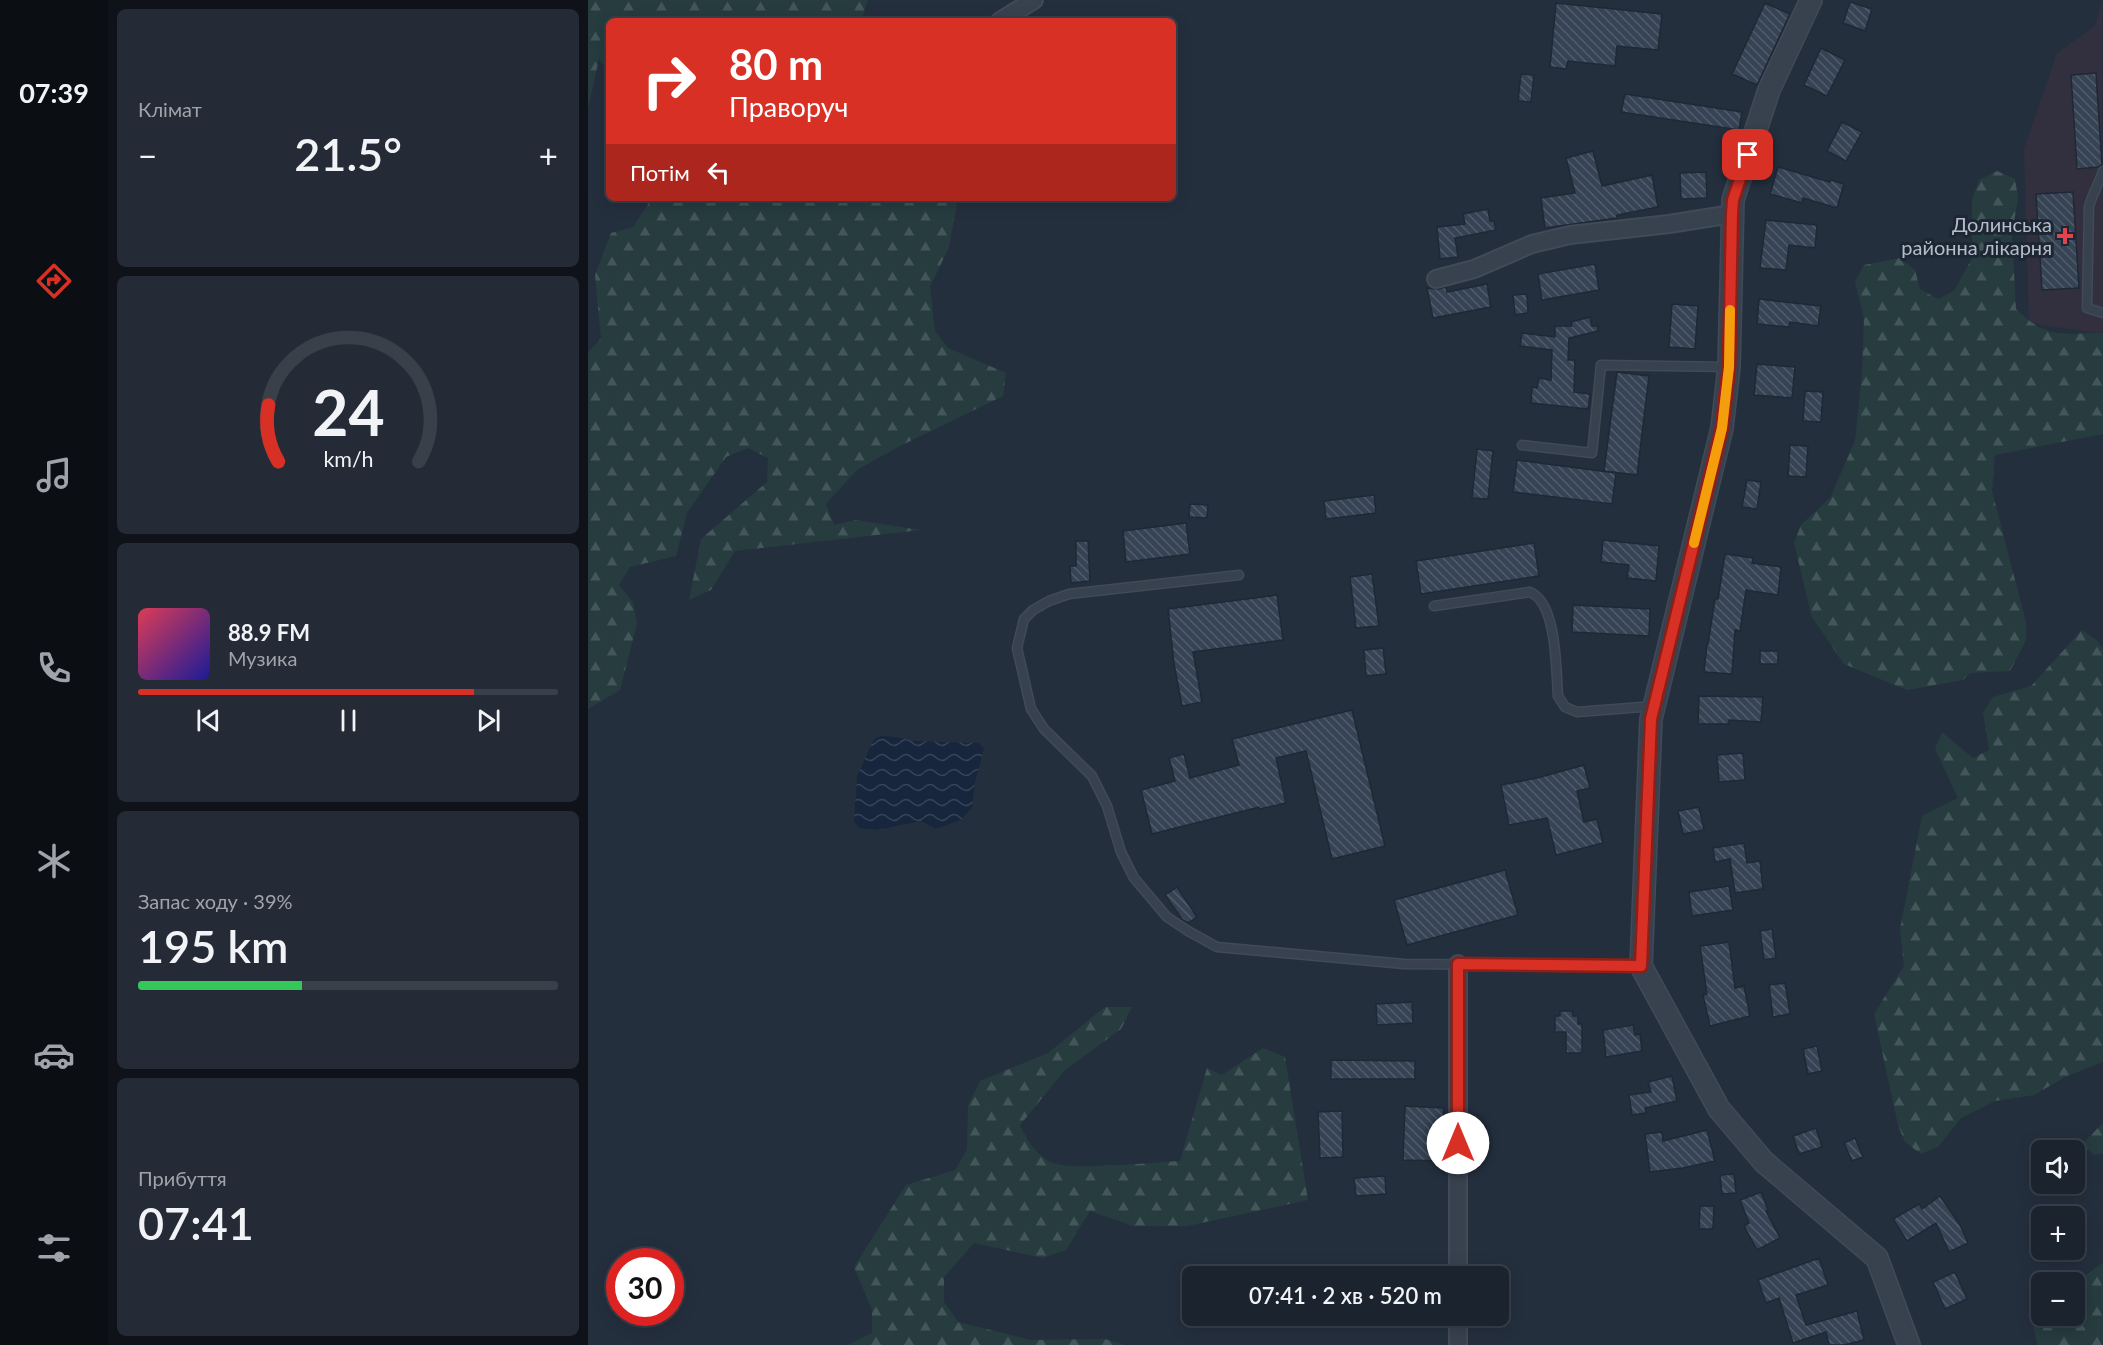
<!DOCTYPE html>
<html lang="uk">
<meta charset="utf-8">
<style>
:root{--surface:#1b232e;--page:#242b36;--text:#f1f3f6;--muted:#a0a4aa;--line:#39404a;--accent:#d93025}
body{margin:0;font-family:Lato,sans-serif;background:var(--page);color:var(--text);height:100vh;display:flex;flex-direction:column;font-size:22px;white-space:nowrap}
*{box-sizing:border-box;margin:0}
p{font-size:20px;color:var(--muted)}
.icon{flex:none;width:33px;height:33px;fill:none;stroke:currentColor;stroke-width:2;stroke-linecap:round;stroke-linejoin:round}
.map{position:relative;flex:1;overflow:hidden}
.panel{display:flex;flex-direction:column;gap:9px;padding:9px;background:#0f1319;width:480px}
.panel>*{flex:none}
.banner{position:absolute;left:18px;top:18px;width:570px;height:183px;border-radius:9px;box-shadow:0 3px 15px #0003,0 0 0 2px var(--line);background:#d93025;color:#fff;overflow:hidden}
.controls{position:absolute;left:1443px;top:1140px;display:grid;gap:12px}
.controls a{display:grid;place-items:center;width:54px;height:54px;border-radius:9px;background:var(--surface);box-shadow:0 3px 15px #0003,0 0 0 2px var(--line);font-size:30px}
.speed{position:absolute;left:18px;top:1248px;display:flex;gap:12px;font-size:30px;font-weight:700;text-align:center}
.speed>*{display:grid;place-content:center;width:78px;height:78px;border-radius:50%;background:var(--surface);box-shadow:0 3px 15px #0003,0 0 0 2px var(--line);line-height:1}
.speed .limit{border:9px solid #d22;background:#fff;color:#111}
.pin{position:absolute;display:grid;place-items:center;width:51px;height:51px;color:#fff;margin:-26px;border-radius:12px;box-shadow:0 3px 9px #0006}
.me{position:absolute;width:66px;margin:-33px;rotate:0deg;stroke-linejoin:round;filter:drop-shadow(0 0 4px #0008)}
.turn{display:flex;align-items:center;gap:21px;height:126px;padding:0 24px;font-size:27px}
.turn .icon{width:78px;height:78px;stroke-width:2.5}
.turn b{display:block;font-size:42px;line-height:51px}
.then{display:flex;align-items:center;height:57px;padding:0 24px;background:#0003;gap:12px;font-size:22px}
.big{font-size:45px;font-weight:600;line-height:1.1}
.panel .tile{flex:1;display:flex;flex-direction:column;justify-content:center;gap:9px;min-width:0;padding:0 21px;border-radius:9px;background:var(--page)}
.panel .dial{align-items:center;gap:0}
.dial svg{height:156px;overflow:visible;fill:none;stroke:var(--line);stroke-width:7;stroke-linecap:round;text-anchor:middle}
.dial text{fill:var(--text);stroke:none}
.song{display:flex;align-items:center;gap:18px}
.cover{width:72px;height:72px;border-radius:9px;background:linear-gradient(135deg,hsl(350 70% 55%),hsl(240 70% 35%))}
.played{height:6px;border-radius:3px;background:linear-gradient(90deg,var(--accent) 80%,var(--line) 80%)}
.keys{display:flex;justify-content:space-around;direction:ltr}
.heat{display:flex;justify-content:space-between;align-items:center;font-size:33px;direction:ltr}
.charge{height:9px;border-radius:4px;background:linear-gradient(90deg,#34c759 39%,var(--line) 0)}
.trip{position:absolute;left:594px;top:1266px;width:327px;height:60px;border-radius:9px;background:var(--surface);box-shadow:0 3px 15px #0003,0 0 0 2px var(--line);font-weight:600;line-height:60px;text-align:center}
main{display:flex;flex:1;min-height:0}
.dock{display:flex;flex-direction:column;width:108px;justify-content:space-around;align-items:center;background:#0b0e12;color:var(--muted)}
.dock .icon{width:42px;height:42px}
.dock .active{color:var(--accent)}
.dock b{font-size:27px;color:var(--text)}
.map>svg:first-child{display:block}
.medical{fill:#32303f}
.forest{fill:url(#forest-firs)}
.water{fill:url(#water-waves)}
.building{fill:url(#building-back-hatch);stroke:#1f2835;stroke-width:1.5}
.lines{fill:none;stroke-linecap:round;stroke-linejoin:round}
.service-casing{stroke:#414a57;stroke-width:11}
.minor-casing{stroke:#414a57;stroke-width:20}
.tertiary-casing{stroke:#414a57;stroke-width:24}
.service{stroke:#38414e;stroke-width:8}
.minor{stroke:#38414e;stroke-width:16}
.tertiary{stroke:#38414e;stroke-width:21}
.route-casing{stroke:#8d1f18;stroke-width:15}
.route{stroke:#d93025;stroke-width:10}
.slow{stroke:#f59e0b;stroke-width:10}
.health-dot{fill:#e0444e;stroke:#1d2633;stroke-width:2}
.labels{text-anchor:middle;stroke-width:6;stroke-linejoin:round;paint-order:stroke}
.poi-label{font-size:20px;fill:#b4bcc9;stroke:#1d2633;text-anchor:end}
</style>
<main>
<nav class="dock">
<b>07:39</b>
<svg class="icon active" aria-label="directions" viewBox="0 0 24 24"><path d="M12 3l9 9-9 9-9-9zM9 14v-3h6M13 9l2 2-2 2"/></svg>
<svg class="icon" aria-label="music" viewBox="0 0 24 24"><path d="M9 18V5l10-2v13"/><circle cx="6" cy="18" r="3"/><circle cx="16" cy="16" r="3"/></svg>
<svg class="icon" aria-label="phone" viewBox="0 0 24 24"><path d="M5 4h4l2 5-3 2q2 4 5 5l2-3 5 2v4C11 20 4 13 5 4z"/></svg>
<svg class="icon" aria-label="climate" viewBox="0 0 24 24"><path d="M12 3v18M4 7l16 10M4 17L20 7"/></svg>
<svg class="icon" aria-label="car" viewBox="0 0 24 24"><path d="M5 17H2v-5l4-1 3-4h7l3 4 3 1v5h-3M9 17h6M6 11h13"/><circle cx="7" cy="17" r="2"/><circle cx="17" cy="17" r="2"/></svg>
<svg class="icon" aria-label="filters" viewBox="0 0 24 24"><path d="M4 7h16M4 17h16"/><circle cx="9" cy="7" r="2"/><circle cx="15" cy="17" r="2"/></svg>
</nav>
<section class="panel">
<div class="tile"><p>Клімат</p>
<div class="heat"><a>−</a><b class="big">21.5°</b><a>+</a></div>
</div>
<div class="tile dial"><svg viewBox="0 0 100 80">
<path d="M14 69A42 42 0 1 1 86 69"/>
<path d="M14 69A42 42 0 0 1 9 40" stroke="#d93025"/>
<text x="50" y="56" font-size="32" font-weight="700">24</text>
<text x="50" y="72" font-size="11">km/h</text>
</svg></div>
<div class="tile">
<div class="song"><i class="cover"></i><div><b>88.9 FM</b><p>Музика</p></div></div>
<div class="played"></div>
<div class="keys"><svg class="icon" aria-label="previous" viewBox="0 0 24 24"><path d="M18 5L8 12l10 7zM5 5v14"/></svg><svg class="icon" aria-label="pause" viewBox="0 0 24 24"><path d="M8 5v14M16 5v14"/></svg><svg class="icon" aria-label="next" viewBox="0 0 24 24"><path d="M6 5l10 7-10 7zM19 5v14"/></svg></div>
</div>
<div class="tile"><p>Запас ходу · 39%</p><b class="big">195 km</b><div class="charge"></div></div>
<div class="tile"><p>Прибуття</p><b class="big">07:41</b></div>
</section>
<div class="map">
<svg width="1515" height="1345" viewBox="0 0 1515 1345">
<defs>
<pattern id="forest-firs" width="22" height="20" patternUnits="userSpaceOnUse" patternTransform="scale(1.5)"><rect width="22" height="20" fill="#263c3f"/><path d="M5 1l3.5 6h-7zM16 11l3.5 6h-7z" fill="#435659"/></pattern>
<pattern id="water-waves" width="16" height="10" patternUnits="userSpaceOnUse" patternTransform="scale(1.5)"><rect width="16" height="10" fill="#17263c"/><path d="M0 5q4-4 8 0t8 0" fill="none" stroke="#364457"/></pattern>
<pattern id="building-back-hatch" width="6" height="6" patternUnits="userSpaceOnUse" patternTransform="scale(1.5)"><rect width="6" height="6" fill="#364354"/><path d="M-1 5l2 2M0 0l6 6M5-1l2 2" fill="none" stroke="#515c6b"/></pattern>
</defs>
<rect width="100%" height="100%" fill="#242f3e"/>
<path class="medical" d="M 1514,0 L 1515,332 L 1508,333 L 1441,323 L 1436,149 L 1469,53 L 1507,26 Z"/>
<g class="forest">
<path d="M 0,0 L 280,0 L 273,21 L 228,17 L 227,21 L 21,21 L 21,74 L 11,59 L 0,108 Z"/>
<path d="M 1409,171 L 1427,179 L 1430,198 L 1424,235 L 1428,309 C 1459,340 1475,333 1515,333 L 1515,434 L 1407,455 L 1404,491 L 1438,622 L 1438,640 L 1422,671 L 1382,673 L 1375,680 L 1319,690 L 1256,664 L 1224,617 L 1206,543 L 1213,525 L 1242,498 L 1267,441 L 1274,374 L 1276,318 L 1267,282 L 1276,265 L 1312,258 L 1327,270 L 1332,289 L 1350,299 L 1366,291 L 1384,258 L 1384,200 L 1391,180 Z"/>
<path d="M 64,198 L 361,198 L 369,204 L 361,247 L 342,287 L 347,331 L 360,348 L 418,373 L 415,396 L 310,447 L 269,470 L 238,504 L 246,525 L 267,520 L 333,530 L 147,551 L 123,590 L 101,600 L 113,539 L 179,482 L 180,458 L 160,448 L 138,457 L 99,513 L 88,556 L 42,567 L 31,585 L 45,602 L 49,624 L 32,690 L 0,709 L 0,353 L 13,338 L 7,275 L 23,233 L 45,227 Z"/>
<path d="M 1494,630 L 1510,641 L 1515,650 L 1515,1062 L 1477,1077 L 1446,1095 L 1407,1101 L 1373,1118 L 1350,1147 L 1333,1154 L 1317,1142 L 1310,1125 L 1286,1014 L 1316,966 L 1312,929 L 1334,816 L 1370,798 L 1347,749 L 1354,732 L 1385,758 L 1401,750 L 1395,713 L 1405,697 L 1443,686 Z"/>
<path d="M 517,1007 L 544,1007 L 533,1029 L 477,1070 L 432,1125 C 439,1140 448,1156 465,1163 C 487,1171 565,1162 592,1161 L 619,1068 L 634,1075 L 675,1048 L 697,1057 L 720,1200 L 599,1226 L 545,1226 L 502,1211 L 478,1250 L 455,1258 L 386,1243 L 356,1277 L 356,1302 L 370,1322 L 443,1340 L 517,1339 L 536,1345 L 260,1345 L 284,1333 L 284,1310 L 266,1267 L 318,1185 L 367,1170 L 379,1150 L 380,1105 L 392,1081 L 460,1053 Z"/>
<path d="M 1515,1123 L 1515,1153 L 1507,1155 L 1493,1145 Z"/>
<path d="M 1515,1263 L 1515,1345 L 1450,1345 L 1445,1328 L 1457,1316 L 1486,1316 L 1487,1283 Z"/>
</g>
<path class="water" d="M 293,736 L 309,737 L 325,741 L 391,743 L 396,749 L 387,782 L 384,807 L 373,820 L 348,829 L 333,821 L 289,830 L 271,828 L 266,821 L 269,776 L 286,739 Z"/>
<g class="building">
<path d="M 1262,2 L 1284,9 L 1277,31 L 1255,23 Z"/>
<path d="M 968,3 L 1074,14 L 1070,50 L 1029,46 L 1027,66 L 980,61 L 978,69 L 962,67 Z"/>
<path d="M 1177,3 L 1202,14 L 1169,85 L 1144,74 Z"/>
<path d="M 1233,48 L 1257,60 L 1239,96 L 1216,85 Z"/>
<path d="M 1508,73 L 1514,165 L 1510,167 L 1489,169 L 1483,75 Z"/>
<path d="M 933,74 L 946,75 L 943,102 L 930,101 Z"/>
<path d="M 1037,94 L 1154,112 L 1151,130 L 1033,112 Z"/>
<path d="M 1254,122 L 1274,132 L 1258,161 L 1239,151 Z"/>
<path d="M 1005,151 L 1014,186 L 1064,175 L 1070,207 L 1029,215 L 1029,218 L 957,228 L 953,198 L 987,193 L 978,158 Z"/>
<path d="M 1190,167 L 1242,182 L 1243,180 L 1256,184 L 1249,208 L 1215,198 L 1214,203 L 1182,194 Z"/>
<path d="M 1118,172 L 1119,198 L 1093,199 L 1092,173 Z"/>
<path d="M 1485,192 L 1491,288 L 1454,290 L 1448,194 Z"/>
<path d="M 900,209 L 902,221 L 906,221 L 908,230 L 867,238 L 870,257 L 852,259 L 849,227 L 877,224 L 875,214 Z"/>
<path d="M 1178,220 L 1229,225 L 1227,248 L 1201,245 L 1198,270 L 1172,268 Z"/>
<path d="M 1007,264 L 1011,290 L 954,300 L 950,274 Z"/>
<path d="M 899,284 L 903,307 L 845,318 L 839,288 L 850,289 L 858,287 L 859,292 Z"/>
<path d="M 939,294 L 940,313 L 927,315 L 925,295 Z"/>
<path d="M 1171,299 L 1233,306 L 1230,326 L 1202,322 L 1201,327 L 1169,324 Z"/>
<path d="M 1084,304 L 1110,306 L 1107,349 L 1081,347 Z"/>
<path d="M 1002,317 L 1004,326 L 1010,326 L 1010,331 L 981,338 L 980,360 L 987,360 L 986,392 L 1002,394 L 1000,409 L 943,403 L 944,387 L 949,388 L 951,378 L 963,380 L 964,350 L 932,346 L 934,333 L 967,337 L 967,326 L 984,326 L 983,322 Z"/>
<path d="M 1169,364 L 1207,367 L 1204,398 L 1166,395 Z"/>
<path d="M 1029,372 L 1061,376 L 1049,475 L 1016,471 Z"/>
<path d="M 1217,391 L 1235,392 L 1233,422 L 1215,421 Z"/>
<path d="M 1202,445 L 1220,446 L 1218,477 L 1200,476 Z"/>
<path d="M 889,449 L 905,451 L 900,499 L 884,498 Z"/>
<path d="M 929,460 L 1028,473 L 1024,504 L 925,492 Z"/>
<path d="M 1159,480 L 1173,482 L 1169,509 L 1154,507 Z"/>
<path d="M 786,495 L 788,513 L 738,519 L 736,501 Z"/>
<path d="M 602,504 L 620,505 L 619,518 L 601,517 Z"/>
<path d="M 598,523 L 602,554 L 538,562 L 535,531 Z"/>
<path d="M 1015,540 L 1071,546 L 1068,581 L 1039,578 L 1041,565 L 1013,562 Z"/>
<path d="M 488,541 L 500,541 L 502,581 L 483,583 L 482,566 L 488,566 Z"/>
<path d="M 946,543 L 951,576 L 833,594 L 828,561 Z"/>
<path d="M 1137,554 L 1165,558 L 1164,563 L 1193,567 L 1190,595 L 1158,590 L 1152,631 L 1147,630 L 1144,674 L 1116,672 L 1119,644 L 1120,644 L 1127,599 L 1130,599 Z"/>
<path d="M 784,574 L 791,626 L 768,628 L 762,577 Z"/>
<path d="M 689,595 L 695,640 L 605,652 L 614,702 L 594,706 L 586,664 L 580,609 Z"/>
<path d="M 985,605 L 1062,609 L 1061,636 L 984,632 Z"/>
<path d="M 795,648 L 798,674 L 778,676 L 776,650 Z"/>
<rect x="1172" y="651" width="18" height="13"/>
<path d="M 1111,696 L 1175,697 L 1173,722 L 1141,720 L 1141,724 L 1110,724 Z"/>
<path d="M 764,710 L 797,846 L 744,859 L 718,751 L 688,758 L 698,803 L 672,809 L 671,807 L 564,834 L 553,790 L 587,781 L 581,758 L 596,754 L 602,778 L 651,765 L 644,739 Z"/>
<path d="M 1155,753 L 1157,780 L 1131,782 L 1129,755 Z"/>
<path d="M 996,765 L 1002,788 L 989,791 L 996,822 L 1009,819 L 1015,843 L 968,855 L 959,818 L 921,825 L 913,785 L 949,778 Z"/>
<path d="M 1111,807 L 1116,830 L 1095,834 L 1090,811 Z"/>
<path d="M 1156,843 L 1159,863 L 1172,861 L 1175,889 L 1147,893 L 1142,859 L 1127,862 L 1125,848 Z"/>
<path d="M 917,870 L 930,915 L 819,945 L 806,900 Z"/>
<path d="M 1141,886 L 1145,910 L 1104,916 L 1101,892 Z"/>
<path d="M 589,887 L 609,917 L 600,923 L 594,919 L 577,895 Z"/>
<path d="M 1184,929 L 1188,958 L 1176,960 L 1172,931 Z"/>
<path d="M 1141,942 L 1147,988 L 1156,986 L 1162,1016 L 1122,1026 L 1115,995 L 1119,994 L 1112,946 Z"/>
<path d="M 1197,983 L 1202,1014 L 1185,1017 L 1181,985 Z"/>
<path d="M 824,1002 L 825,1023 L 789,1025 L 788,1004 Z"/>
<path d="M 972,1011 L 984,1011 L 985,1016 L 990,1016 L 990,1024 L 994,1024 L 994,1053 L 978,1053 L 978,1032 L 967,1032 L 967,1016 L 972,1016 Z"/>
<path d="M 1045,1025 L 1047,1035 L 1052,1034 L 1054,1051 L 1018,1057 L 1015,1030 Z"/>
<path d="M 1229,1046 L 1234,1071 L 1220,1074 L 1215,1049 Z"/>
<path d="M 743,1060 L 827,1061 L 827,1079 L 743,1079 Z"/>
<path d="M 1084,1076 L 1089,1101 L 1057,1108 L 1058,1113 L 1044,1115 L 1041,1095 L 1063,1092 L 1060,1082 Z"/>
<path d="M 817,1106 L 856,1108 L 853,1161 L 815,1160 Z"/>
<path d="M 754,1111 L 755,1157 L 732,1158 L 730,1112 Z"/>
<path d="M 1228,1128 L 1234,1147 L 1211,1154 L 1205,1136 Z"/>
<path d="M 1119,1130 L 1127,1161 L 1095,1168 L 1062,1172 L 1057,1134 L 1074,1132 L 1075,1141 Z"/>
<path d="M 1267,1138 L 1275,1157 L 1264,1161 L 1256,1143 Z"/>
<path d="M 1146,1174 L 1148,1193 L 1134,1194 L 1132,1175 Z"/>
<path d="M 797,1176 L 798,1194 L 768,1196 L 766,1178 Z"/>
<path d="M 1173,1192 L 1180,1210 L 1178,1211 L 1192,1238 L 1169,1250 L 1156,1226 L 1161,1223 L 1152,1200 Z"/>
<path d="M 1352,1196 L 1372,1225 L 1380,1243 L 1361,1252 L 1348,1223 L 1319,1241 L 1305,1219 L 1331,1204 L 1334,1209 Z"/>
<path d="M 1112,1206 L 1126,1206 L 1125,1229 L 1111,1229 Z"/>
<path d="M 1231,1258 L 1240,1285 L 1208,1295 L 1218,1325 L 1269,1311 L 1276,1340 L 1256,1345 L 1241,1345 L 1238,1332 L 1205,1343 L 1191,1298 L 1178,1303 L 1170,1280 Z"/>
<path d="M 1367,1272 L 1379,1299 L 1357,1309 L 1345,1282 Z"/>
</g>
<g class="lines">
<g class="service-casing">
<g id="service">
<path d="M 1515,171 C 1511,184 1504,194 1501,207 L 1499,308 L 1515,313"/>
<path d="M 934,445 L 1004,453 L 1013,365 L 1141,367"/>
<path d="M 651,575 L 481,594 L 461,601 L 445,610 L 436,619 L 429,648 L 443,709 L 456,729 L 504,776 L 519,806 L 533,852 L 546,878 L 579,917 L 600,931 L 629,947 L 816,964 L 1053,966"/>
<path d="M 846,606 L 942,592 C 969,603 968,669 970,696 L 977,707 L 989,712 L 1067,706"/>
</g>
</g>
<g class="minor-casing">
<g id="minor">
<path d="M 412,21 L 446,0"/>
<path d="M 848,279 L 886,269 L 944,244 L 982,235 L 1081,224 L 1144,214"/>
<path d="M 870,964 L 870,1276"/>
<path d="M 870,1316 L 870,1345"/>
</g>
</g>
<g class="tertiary-casing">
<path id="tertiary" d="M 1223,0 L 1181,90 L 1145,200 L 1141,367 L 1134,428 L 1063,719 L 1053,966 L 1131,1109 L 1176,1162 L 1289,1258 L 1321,1345"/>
</g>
<use href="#service" class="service"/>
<use href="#minor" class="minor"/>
<use href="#tertiary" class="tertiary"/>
</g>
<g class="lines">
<g class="route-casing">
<path id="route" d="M 870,1143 L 870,964 L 1053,966 L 1063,719 L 1134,428 L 1141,367 L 1144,214 L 1145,200 L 1160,155"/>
</g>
<use href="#route" class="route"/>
<path class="slow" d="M 1106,543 L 1134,428 L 1141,367 L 1142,310"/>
</g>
<path class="health-dot" d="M1474 227h6v6h6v6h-6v6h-6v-6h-6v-6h6z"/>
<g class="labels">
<g class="poi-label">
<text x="1464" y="232">Долинська<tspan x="1464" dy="23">районна лікарня</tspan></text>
</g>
</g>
</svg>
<div class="controls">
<a><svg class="icon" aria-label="sound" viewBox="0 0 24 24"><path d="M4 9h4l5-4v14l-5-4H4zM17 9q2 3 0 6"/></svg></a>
<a>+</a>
<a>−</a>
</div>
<div class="speed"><div class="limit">30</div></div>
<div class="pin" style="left:1160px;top:155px;background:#d93025"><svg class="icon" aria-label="arrive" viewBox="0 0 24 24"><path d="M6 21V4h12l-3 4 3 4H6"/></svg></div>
<svg class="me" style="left:870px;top:1143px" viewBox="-20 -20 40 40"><circle r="19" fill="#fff"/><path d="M0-13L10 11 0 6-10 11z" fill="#d93025"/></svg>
<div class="trip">07:41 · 2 хв · 520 m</div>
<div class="banner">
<div class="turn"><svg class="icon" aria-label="right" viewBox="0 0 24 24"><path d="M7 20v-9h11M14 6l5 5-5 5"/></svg><div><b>80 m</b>Праворуч</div></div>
<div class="then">Потім<svg class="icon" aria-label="left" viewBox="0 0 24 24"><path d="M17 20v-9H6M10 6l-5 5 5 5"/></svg></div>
</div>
</div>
</main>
